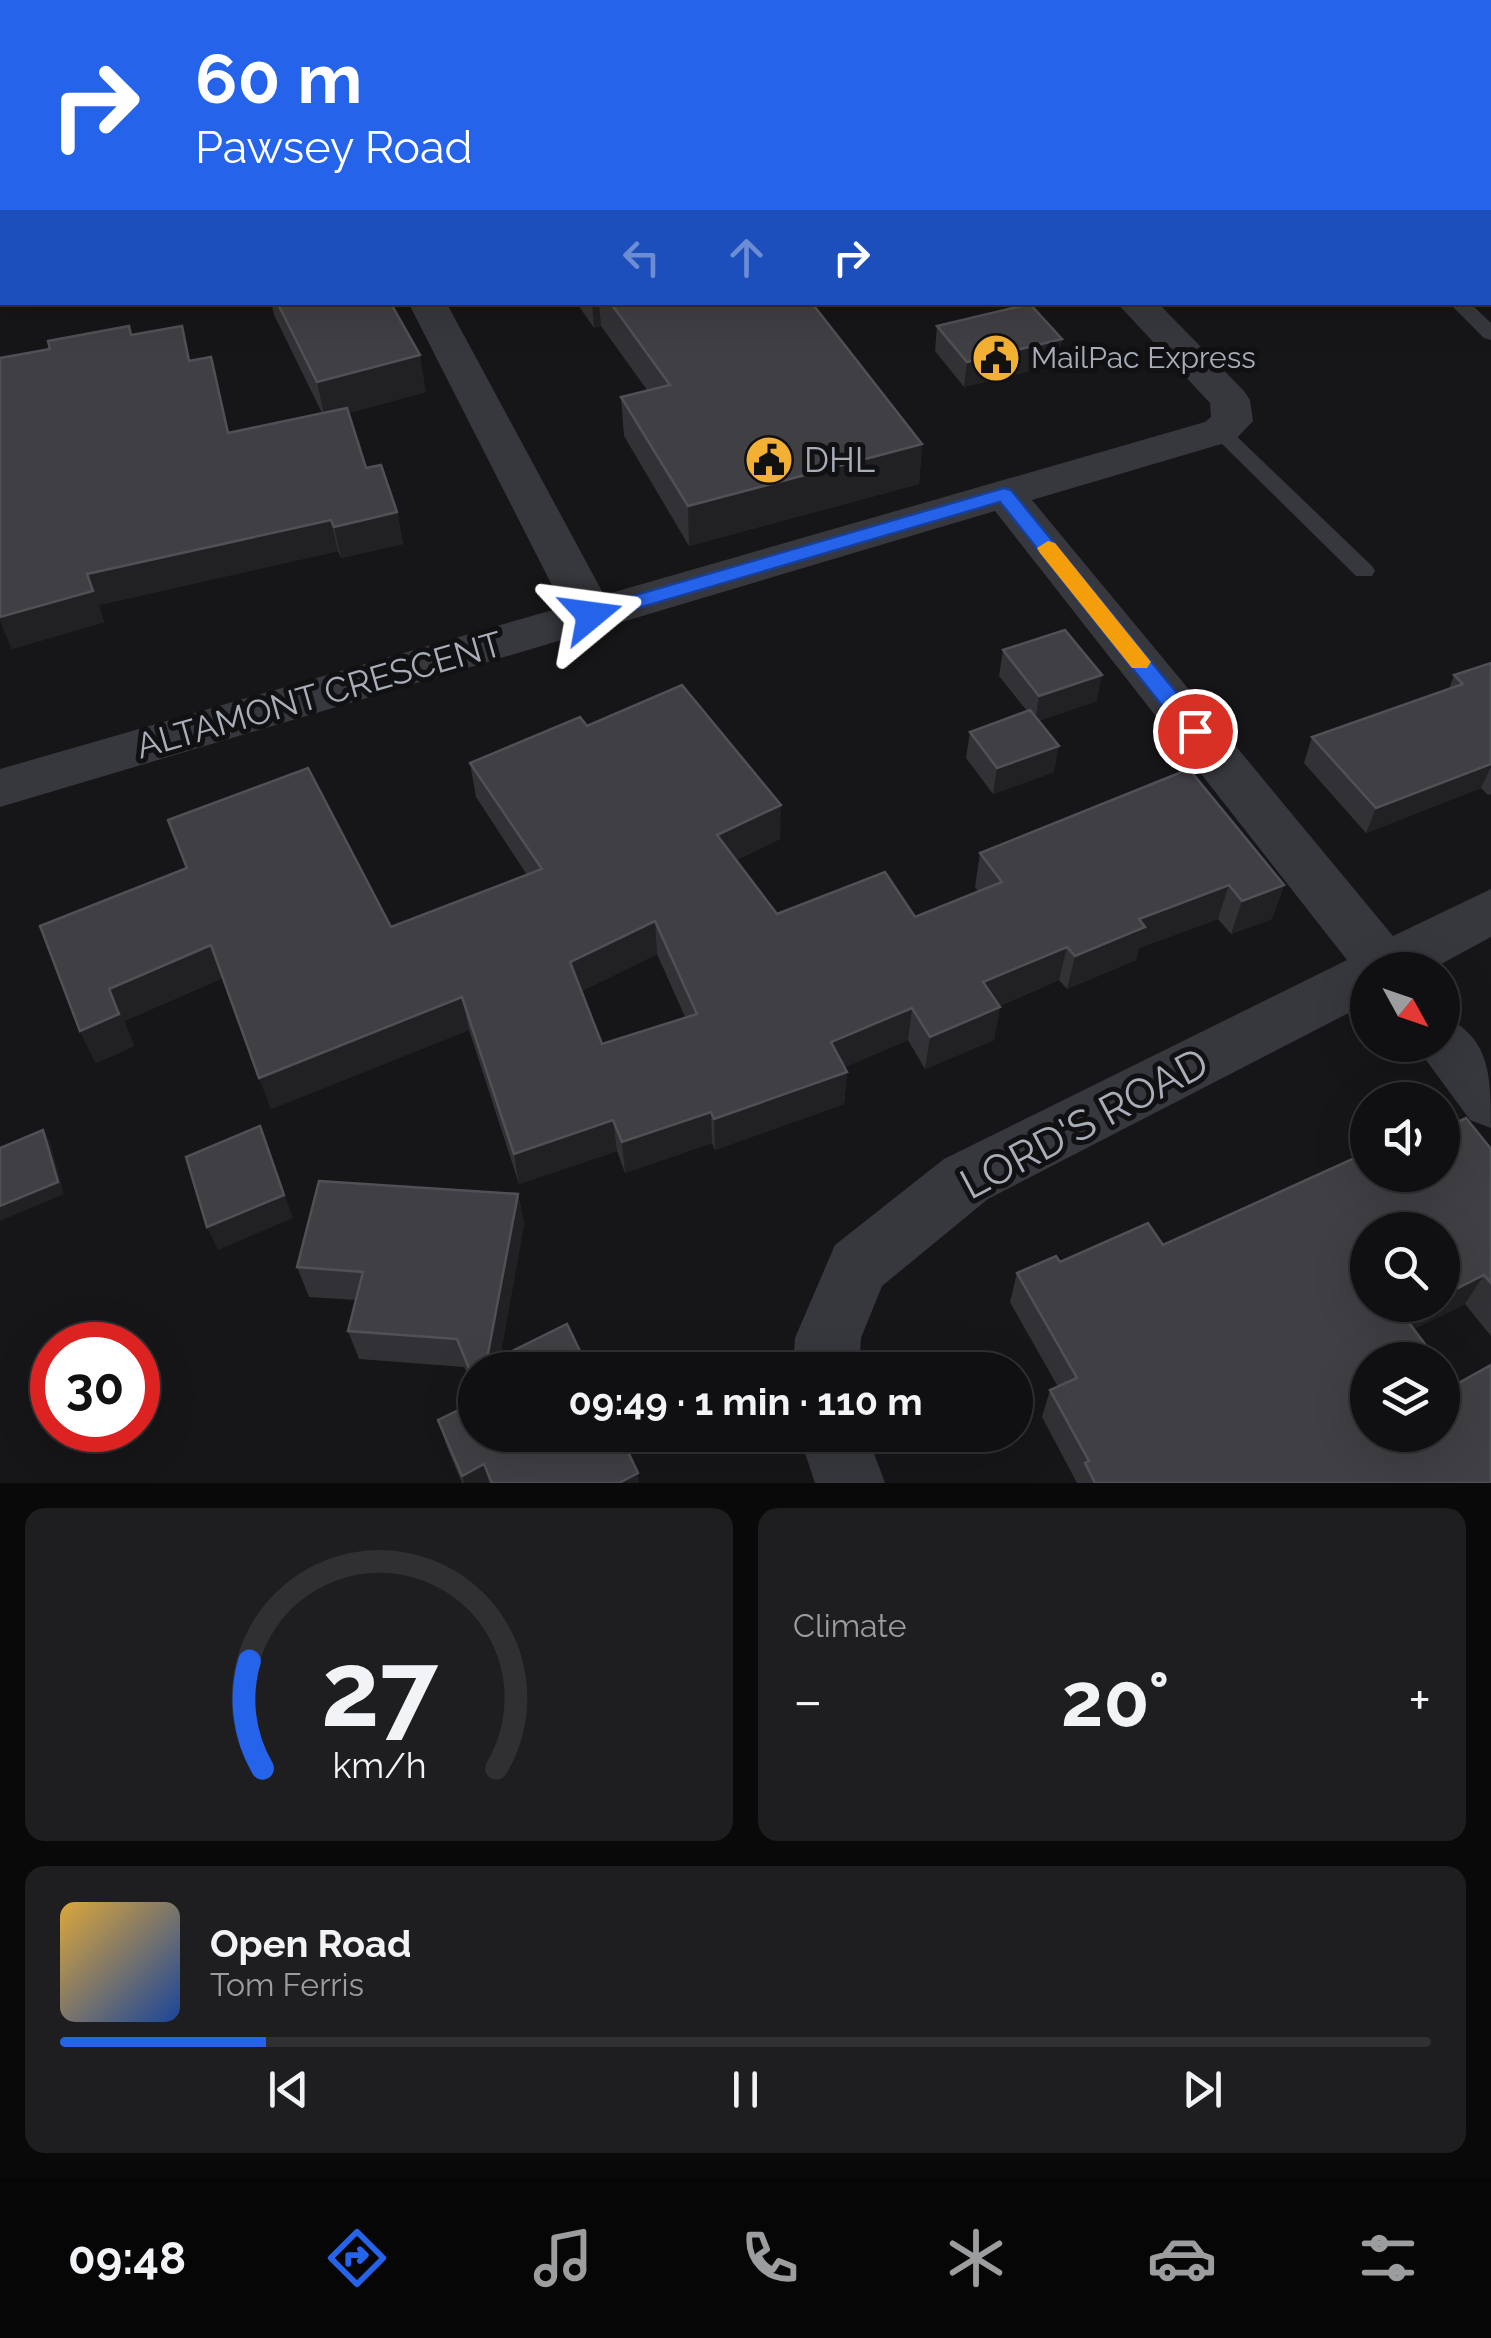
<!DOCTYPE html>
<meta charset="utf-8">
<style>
:root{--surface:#101012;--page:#1e1e20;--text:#f1f3f6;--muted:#9c9d9f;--line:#303032;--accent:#2563eb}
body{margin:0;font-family:Raleway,sans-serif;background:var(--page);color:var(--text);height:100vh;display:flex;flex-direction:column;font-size:38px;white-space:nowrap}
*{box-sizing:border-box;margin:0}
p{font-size:32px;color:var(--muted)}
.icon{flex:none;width:55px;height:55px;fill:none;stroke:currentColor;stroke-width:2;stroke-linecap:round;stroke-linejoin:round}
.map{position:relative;height:1483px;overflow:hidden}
.details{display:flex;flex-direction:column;gap:25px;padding:25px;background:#09090a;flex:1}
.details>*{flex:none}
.top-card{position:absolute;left:0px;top:0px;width:1492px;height:305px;box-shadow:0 10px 40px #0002,0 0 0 2px var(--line);background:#2563eb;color:#fff;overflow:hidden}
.needle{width:65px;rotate:130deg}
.tools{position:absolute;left:1350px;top:952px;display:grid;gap:20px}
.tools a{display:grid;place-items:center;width:110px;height:110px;border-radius:50%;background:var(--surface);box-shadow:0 10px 40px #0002,0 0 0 2px var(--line);font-size:50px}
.speed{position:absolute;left:30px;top:1322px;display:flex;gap:20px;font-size:50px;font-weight:700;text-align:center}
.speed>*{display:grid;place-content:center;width:130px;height:130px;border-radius:50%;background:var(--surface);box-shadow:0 10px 40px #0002,0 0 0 2px var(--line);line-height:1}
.speed .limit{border:15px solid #d22;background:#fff;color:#111}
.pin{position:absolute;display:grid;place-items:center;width:85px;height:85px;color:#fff;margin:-42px;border:5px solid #fff;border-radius:50%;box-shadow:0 2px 10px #0007}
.me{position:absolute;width:110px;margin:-55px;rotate:74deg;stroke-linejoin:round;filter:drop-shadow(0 0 8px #0008)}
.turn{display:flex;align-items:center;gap:35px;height:210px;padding:0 30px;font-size:45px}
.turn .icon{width:130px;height:130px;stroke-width:2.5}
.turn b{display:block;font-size:70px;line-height:85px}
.lanes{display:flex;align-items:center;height:95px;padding:0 30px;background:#0003;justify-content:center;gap:50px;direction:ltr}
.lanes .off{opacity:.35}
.big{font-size:75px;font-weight:700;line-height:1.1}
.details .tile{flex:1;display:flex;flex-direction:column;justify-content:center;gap:15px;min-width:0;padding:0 35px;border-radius:20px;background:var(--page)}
.details .dial{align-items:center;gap:0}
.dial svg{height:260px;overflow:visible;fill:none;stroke:var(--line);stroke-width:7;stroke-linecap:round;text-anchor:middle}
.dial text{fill:var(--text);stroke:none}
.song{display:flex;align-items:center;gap:30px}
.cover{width:120px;height:120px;border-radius:15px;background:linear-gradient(135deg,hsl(40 70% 55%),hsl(220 70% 35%))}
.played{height:10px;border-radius:5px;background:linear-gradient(90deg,var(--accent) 15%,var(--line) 15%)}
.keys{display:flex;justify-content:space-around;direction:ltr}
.heat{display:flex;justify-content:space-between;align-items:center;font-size:55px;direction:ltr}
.details .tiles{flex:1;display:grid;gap:25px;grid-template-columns:1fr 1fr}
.tile:last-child{grid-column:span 2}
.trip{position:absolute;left:458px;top:1352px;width:575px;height:100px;border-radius:50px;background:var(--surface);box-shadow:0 10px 40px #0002,0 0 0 2px var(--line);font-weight:700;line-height:100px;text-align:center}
.dock{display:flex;height:160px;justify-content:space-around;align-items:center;background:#060607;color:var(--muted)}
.dock .icon{width:70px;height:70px}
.dock .on{color:var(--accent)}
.dock b{font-size:45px;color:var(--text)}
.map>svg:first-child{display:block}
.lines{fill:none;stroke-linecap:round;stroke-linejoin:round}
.service{fill:#37383d;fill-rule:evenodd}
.minor{fill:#37383d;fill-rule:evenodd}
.wall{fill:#323236;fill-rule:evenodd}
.shaded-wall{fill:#212124}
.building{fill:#3f3f44;stroke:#4f5156;stroke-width:2.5;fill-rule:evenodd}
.route{fill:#2563eb;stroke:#184099;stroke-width:2.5}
.slow{fill:#f59e0b}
.labels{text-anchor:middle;stroke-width:10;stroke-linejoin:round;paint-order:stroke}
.far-poi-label{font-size:30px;fill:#a8adb8;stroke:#111113;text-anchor:start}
.poi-label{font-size:35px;fill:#a8adb8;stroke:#111113;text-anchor:start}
.street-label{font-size:35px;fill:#a8adb8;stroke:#111113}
.near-street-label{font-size:42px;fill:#a8adb8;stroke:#111113}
</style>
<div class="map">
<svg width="1491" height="1483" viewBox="0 0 1491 1483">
<rect width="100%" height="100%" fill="#161618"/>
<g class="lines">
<g class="service">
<path d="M 1448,302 L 1469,302 L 1491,323 L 1491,340 L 1484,338 Z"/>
<path d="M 1220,425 L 1227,427 L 1372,566 L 1375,571 L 1372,576 L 1356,576 L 1213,435 L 1210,431 L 1213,427 Z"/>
</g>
<g class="minor">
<path d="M 254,0 L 284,0 L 285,2 L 255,2 Z"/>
<path d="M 823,0 L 854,0 L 855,2 L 825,2 Z"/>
<path d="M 408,302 L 446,302 L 604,595 L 1205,422 L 1211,417 L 1210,403 L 1116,302 L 1157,302 L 1244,391 L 1250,400 L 1253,421 L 1235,440 L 1032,500 L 1393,936 L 1491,889 L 1491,937 L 1430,970 L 1368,970 L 1368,1003 L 988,1199 L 882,1286 L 861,1338 L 859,1370 L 793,1370 L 795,1338 L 835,1245 L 944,1159 L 1347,960 L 995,511 L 0,807 L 0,769 L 563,607 Z"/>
<path d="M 1442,1016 C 1491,1036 1491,1078 1491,1128 L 1470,1120 L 1415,1045 L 1442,1045 Z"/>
<path d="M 799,1435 L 867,1435 L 885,1483 L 815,1483 Z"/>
</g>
</g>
<g class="wall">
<path d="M 612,0 L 834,0 L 837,2 L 614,2 Z"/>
<path d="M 1178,0 L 1491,0 L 1490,2 L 1177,2 Z"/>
<path d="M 1490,180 L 1491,180 L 1491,304 L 1489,302 Z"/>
<path d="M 271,302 L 390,302 L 426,392 L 348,413 L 366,468 L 397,512 L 403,544 L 341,558 L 338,551 L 99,605 L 104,622 L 12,649 L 0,620 L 0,358 L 132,335 L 191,360 L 211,357 L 229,433 L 322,413 L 274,315 Z"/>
<path d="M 576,302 L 811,302 L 922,444 L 919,484 L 689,546 L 624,436 L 621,397 L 647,390 L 601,326 L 594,328 Z"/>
<path d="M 937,326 L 1062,339 L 1058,364 L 964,387 L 935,351 Z"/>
<path d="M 1003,650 L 1097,701 L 1038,721 L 1054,772 L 993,794 L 966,758 L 970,732 L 1027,711 L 999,676 Z"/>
<path d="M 1491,663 L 1491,794 L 1488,795 L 1481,788 L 1366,833 L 1304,763 L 1312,737 L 1449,689 L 1454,675 Z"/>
<path d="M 587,726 L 780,839 L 736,860 L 777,914 L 915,917 L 979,892 L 975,887 L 980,853 L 1284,885 L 1272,919 L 1231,934 L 1218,919 L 1139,948 L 1136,960 L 1067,989 L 1059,980 L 999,1006 L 1000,1007 L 994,1040 L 925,1069 L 908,1040 L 845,1067 L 847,1072 L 844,1104 L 715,1150 L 712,1143 L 625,1173 L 617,1151 L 519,1184 L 469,1030 L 271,1109 L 223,978 L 124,1021 L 134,1046 L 96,1063 L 80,1031 L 186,869 L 168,820 L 391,927 L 527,875 L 476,797 L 470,763 ZM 657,954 L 685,1017 L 602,1044 L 582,991 Z"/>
<path d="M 1491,1149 L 1491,1336 L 1465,1304 L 1414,1329 L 1491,1483 L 1077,1483 L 1042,1417 L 1050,1390 L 1058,1387 L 1010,1302 L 1017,1273 L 1060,1262 L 1163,1245 Z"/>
<path d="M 518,1194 L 524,1224 L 500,1357 L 475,1370 L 475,1392 L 464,1367 L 359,1359 L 348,1331 L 356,1300 L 309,1297 L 297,1267 Z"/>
<path d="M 438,1420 L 639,1483 L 462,1483 L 447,1447 Z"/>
</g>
<g class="shaded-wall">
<path d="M 592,302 L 599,302 L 601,326 L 594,328 Z"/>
<path d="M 1062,339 L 1058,364 L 964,387 L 967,362 Z"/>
<path d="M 420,355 L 426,392 L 325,419 L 317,382 Z"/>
<path d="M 922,444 L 919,484 L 689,546 L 688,506 Z"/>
<path d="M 397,512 L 403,544 L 341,558 L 334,527 Z"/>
<path d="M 331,520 L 338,551 L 99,605 L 104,622 L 12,649 L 0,620 L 0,617 L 87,574 Z"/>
<path d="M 1102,675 L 1097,701 L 1035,722 L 1039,696 Z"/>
<path d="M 1059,746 L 1054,772 L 993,794 L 997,768 Z"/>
<path d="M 1491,764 L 1491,767 L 1481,788 L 1366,833 L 1376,808 Z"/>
<path d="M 781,805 L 780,839 L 718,868 L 717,835 Z"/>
<path d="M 1229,885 L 1218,919 L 1139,948 L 1136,960 L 1067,989 L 1075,956 L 1139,919 Z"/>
<path d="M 1284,885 L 1272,919 L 1231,934 L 1242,901 Z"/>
<path d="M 655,921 L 657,954 L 574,995 L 570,962 Z"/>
<path d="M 211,945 L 223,978 L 124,1021 L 134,1046 L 96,1063 L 80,1031 L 109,989 Z"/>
<path d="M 1067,947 L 1059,980 L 977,1015 L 983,982 Z"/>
<path d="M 462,997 L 469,1030 L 271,1109 L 259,1078 Z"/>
<path d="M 1000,1007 L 994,1040 L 925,1069 L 930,1037 Z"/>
<path d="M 912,1008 L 908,1040 L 829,1074 L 831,1042 Z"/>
<path d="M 847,1072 L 844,1104 L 715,1150 L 714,1119 Z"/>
<path d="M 711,1112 L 712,1143 L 625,1173 L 622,1142 Z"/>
<path d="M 613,1120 L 617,1151 L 519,1184 L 514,1154 Z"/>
<path d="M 260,1126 L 293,1218 L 218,1250 L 207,1227 Z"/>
<path d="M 43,1130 L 50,1142 L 64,1194 L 0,1221 L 0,1206 Z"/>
<path d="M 518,1194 L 524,1224 L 498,1370 L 486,1364 Z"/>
<path d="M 1484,1275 L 1465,1304 L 1386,1343 L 1403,1315 L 1424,1305 L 1442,1305 L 1442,1296 Z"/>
<path d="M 484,1464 L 489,1483 L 464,1483 L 462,1476 Z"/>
<path d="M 638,1473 L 639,1483 L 619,1483 Z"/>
</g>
<g class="building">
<path d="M 110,0 L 208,0 L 209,2 L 111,2 Z"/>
<path d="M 436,0 L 495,0 L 496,2 L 420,2 Z"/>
<path d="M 638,0 L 834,0 L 837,2 L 624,2 Z"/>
<path d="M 1202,0 L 1491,0 L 1491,110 L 1490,2 L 1204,2 Z"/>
<path d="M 2,51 L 2,122 L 0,114 L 0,52 Z"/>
<path d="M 277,302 L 390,302 L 420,355 L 317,382 Z"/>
<path d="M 610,302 L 811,302 L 922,444 L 688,506 L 621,397 L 670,385 Z"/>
<path d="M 1030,304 L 1062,339 L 967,362 L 937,326 Z"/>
<path d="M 129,326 L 131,335 L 182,326 L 189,361 L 211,357 L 228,433 L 347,408 L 366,468 L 381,465 L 397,512 L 334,527 L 331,520 L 87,574 L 93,591 L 0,617 L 0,358 L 50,349 L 48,341 Z"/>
<path d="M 1065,630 L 1102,675 L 1039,696 L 1003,650 Z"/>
<path d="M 1491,663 L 1491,764 L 1376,808 L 1312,737 L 1463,684 L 1454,675 Z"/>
<path d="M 682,685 L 781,805 L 717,835 L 777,914 L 885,872 L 915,917 L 1002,882 L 980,853 L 1189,769 L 1284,885 L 1242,901 L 1229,885 L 1139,919 L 1145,927 L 1075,956 L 1067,947 L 983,982 L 1000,1007 L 930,1037 L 912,1008 L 831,1042 L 847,1072 L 714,1119 L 711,1112 L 622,1142 L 613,1120 L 514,1154 L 462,997 L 259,1078 L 211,945 L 109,989 L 119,1014 L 80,1031 L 40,926 L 187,868 L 168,820 L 308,768 L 391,927 L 542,869 L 470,763 L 580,717 L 587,726 ZM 655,921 L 697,1014 L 602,1044 L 570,962 Z"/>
<path d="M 1030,710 L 1059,746 L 997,768 L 970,732 Z"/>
<path d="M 1466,1118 L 1491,1149 L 1491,1283 L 1484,1275 L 1442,1296 L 1442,1230 L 1368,1230 L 1368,1305 L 1424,1305 L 1403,1315 L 1437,1360 L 1368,1360 L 1368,1435 L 1442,1435 L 1442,1368 L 1455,1385 L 1491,1365 L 1491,1483 L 1095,1483 L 1085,1463 L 1089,1461 L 1050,1390 L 1077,1378 L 1017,1273 L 1056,1256 L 1060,1262 L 1148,1223 L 1163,1245 L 1368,1152 L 1368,1175 L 1442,1175 L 1442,1129 Z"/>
<path d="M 260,1126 L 284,1195 L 207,1227 L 186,1157 Z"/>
<path d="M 43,1130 L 58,1182 L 0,1206 L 0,1148 Z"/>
<path d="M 319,1181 L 518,1194 L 486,1364 L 567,1324 L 589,1370 L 475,1370 L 475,1383 L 457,1339 L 348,1331 L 363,1272 L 297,1267 Z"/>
<path d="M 475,1402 L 475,1435 L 620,1435 L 638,1473 L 619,1483 L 492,1483 L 484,1464 L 462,1476 L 438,1420 Z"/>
</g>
<path class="route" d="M 1004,488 L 1011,490 L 1203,725 L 1206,731 L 1203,737 L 1187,737 L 1000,502 L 591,622 L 581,615 L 584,610 Z"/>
<path class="slow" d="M 1048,541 L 1055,543 L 1147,657 L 1151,662 L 1147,668 L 1132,668 L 1040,553 L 1037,548 Z"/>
<defs>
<g id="civic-disc" transform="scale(2.5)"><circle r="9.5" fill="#f2b134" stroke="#111113"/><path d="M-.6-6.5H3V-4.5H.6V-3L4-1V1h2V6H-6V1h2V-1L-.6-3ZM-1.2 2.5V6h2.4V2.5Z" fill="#111"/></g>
</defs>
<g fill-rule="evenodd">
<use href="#civic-disc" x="996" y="358"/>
<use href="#civic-disc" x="769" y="460"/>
</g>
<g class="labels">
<g class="far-poi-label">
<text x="1031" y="368">MailPac Express</text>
</g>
<g class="poi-label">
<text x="804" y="472">DHL</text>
</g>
<g class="street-label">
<text transform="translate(319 695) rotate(-16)" y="12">ALTAMONT CRESCENT</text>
</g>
<g class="near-street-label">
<text transform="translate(1084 1123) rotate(-28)" y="15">LORD'S ROAD</text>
</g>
</g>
</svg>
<div class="tools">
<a><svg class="needle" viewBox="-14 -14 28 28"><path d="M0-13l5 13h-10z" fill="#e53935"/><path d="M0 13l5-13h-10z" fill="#9c9d9f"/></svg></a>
<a><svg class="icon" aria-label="sound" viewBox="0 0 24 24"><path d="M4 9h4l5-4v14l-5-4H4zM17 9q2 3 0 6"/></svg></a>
<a><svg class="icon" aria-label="search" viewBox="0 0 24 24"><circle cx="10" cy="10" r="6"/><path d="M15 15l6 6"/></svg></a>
<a><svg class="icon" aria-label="layers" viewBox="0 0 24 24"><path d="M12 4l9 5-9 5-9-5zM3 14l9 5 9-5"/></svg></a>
</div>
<div class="speed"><div class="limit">30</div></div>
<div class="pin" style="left:1195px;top:731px;background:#d93025"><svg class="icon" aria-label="arrive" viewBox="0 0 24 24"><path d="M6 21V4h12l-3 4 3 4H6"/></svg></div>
<svg class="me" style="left:591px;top:615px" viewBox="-20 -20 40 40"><path d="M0-17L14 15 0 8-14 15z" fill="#2563eb" stroke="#fff" stroke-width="4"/></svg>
<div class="trip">09:49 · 1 min · 110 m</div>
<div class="top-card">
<div class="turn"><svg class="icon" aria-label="right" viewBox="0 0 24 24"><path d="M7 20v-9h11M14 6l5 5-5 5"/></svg><div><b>60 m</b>Pawsey Road</div></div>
<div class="lanes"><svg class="icon off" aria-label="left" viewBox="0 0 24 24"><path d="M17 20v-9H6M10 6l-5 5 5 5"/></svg><svg class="icon off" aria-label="ahead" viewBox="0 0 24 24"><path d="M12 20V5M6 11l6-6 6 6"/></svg><svg class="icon" aria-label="right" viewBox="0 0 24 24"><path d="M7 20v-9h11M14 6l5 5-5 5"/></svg></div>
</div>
</div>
<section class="details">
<div class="tiles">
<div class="tile dial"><svg viewBox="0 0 100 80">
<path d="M14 69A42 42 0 1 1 86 69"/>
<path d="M14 69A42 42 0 0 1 10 36" stroke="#2563eb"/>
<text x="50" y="56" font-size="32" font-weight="700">27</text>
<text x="50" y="72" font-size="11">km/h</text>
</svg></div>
<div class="tile"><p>Climate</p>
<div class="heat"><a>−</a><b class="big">20°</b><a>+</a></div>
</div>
<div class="tile">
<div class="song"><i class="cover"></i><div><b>Open Road</b><p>Tom Ferris</p></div></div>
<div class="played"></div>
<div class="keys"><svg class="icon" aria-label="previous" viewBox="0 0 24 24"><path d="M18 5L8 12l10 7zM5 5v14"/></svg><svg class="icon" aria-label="pause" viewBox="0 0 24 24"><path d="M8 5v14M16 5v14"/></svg><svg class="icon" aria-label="next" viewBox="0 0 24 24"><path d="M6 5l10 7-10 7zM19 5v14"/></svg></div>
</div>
</div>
</section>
<nav class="dock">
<b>09:48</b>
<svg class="icon on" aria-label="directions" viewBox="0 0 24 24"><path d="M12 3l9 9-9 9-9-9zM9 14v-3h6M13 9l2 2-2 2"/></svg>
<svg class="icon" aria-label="music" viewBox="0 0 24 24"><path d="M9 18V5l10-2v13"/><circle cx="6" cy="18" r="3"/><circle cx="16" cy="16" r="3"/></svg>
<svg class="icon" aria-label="phone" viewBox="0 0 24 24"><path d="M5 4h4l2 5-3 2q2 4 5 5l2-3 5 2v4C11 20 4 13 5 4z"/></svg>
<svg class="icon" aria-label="climate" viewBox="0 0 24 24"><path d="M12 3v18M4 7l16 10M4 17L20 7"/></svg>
<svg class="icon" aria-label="car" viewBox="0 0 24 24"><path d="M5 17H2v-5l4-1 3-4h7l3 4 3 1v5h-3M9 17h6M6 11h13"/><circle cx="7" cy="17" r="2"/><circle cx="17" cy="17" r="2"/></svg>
<svg class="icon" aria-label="filters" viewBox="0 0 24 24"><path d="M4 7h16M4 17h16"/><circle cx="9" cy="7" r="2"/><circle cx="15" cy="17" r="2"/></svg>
</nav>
